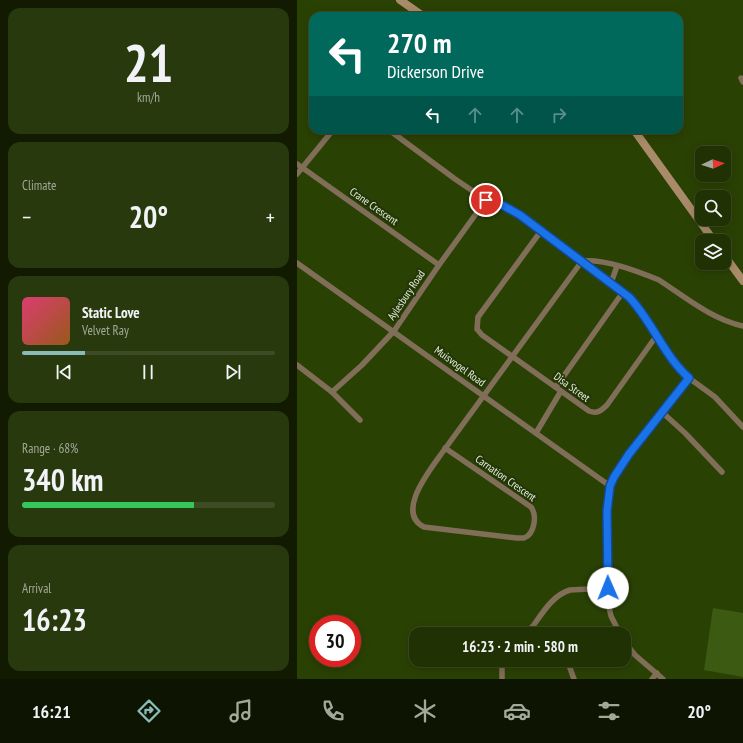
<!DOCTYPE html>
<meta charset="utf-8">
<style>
:root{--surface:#203103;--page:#28390d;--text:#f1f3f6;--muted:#a2a99a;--line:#3d4c25;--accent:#8bbbb9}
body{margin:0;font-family:"PT Sans Narrow",sans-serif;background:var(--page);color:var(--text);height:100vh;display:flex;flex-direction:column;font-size:15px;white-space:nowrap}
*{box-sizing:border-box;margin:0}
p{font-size:13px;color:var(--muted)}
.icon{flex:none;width:22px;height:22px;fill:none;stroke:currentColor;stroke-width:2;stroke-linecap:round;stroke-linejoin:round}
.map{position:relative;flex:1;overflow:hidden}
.side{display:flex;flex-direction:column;gap:8px;padding:8px;background:#121b02;width:297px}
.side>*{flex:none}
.top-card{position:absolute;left:12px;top:12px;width:374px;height:122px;border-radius:12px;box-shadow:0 2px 10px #0003,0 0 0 1px var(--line);background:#00695c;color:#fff;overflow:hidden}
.needle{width:26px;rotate:86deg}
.buttons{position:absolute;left:398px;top:146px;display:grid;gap:8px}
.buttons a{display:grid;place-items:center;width:36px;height:36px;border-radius:8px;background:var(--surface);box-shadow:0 2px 10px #0003,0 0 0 1px var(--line);font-size:20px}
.speed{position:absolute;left:12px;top:615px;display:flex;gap:8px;font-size:20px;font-weight:700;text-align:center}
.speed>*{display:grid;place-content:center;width:52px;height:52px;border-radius:50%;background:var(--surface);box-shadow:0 2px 10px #0003,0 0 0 1px var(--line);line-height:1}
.speed .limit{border:6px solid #d22;background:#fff;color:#111}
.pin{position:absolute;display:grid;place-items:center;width:34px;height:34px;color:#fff;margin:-17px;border:2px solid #fff;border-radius:50%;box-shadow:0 1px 4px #0007}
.me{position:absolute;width:44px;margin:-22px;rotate:359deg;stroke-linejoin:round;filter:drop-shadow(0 0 3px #0008)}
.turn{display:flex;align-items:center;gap:14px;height:84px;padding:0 12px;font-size:18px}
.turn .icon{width:52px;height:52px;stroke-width:2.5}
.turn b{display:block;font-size:28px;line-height:34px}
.lanes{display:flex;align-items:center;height:38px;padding:0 12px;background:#0003;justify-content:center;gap:20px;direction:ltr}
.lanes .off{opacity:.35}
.big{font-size:30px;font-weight:700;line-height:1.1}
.side .widget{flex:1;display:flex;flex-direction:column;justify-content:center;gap:6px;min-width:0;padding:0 14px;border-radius:12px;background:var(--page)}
.side .dial{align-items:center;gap:0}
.dial b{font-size:52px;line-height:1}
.song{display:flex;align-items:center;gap:12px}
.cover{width:48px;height:48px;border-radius:6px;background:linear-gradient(135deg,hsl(340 70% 55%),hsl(30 70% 35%))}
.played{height:4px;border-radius:2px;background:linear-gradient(90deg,var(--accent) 25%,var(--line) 25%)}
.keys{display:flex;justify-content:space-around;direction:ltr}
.heat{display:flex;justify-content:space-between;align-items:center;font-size:22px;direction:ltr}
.charge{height:6px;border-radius:3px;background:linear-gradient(90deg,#34c759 68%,var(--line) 0)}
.trip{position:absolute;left:112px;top:627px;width:222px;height:40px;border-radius:12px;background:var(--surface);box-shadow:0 2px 10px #0003,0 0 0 1px var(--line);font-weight:700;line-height:40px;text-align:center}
.dock{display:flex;height:64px;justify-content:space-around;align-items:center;background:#0d1401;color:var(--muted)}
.dock .icon{width:28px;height:28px}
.dock .current{color:var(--accent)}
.dock b{font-size:18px;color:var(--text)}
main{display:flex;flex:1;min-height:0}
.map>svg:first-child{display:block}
.green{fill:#3d5a13}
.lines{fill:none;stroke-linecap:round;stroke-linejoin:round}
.street{stroke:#816e59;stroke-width:5.5}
.secondary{stroke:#a98b69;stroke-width:8}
.route-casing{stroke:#114b97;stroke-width:10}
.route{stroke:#1a73e8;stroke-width:7}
.labels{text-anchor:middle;stroke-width:4;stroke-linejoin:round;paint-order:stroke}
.street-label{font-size:11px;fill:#e2f1d3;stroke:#233509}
</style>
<main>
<section class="side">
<div class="widget dial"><b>21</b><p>km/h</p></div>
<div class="widget"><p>Climate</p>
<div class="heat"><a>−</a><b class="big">20°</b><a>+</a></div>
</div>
<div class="widget">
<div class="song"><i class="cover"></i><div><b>Static Love</b><p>Velvet Ray</p></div></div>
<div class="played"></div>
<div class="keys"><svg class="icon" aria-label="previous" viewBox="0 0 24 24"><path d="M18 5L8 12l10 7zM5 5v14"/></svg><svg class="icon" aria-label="pause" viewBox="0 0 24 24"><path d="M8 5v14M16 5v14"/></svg><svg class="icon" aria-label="next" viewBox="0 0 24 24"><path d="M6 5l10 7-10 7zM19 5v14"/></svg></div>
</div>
<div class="widget"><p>Range · 68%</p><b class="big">340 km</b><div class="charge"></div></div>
<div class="widget"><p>Arrival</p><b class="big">16:23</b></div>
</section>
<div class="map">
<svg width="446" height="679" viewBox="0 0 446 679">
<rect width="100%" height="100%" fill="#2a4104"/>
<path class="green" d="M 416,608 L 446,613 L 446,677 L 407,670 Z"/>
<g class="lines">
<g class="street">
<path d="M 444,78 L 446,82"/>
<path d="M 92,130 L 158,179 L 189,200 L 205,205 L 223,215 L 332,297 L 340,306 L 360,335 L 377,362 L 392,378 L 418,397 L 446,427"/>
<path d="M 0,164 L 142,265"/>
<path d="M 0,174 L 36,130"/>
<path d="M 244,231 L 181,317 L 180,329 L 185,335 L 292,411 C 300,414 304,411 310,405 L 360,335"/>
<path d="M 285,261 C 309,259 340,271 362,280 C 388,297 416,320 446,326"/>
<path d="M 0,263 C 105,337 209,412 313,486"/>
<path d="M 314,283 L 320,266"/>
<path d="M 0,365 L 35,392 L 63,420"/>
<path d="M 259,387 L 326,292"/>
<path d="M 35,392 L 65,365 L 97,331 L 142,265 L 189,200"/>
<path d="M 366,413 L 388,433 L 425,472"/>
<path d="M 239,433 L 264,391"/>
<path d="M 148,448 L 234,507 C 240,515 238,534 227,538 C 227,538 221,538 220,538 L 127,527 C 99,513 131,473 142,457 L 285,261"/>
<path d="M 235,627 L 244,634"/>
<path d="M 230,634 C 243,618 253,596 273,590 L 311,588"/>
<path d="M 323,634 L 314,616 L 312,607 L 310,511 L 313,486 L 317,477 L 332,454 L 392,378"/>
<path d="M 327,641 L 338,655 L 366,679"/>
<path d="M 270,660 L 277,679"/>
<path d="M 205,679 L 205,667 L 208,660"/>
<path d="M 355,679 L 360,673"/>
</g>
<g class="secondary">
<path d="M 103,0 L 126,16"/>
<path d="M 337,130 L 417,241"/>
<path d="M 427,255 L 446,281"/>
</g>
</g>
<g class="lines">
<g class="route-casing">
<path id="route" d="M 189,200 L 205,205 L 223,215 L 332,297 C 355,321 367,356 392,378 L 332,454 L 317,477 L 313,486 L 310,511 L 311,588"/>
</g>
<use href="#route" class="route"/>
</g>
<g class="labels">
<g class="street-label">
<text transform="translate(77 206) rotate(35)" y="4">Crane Crescent</text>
<text transform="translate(109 295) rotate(-56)" y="4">Aylesbury Road</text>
<text transform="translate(163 366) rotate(36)" y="4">Muisvogel Road</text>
<text transform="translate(275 387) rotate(36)" y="4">Disa Street</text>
<text transform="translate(209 478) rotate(35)" y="4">Carnation Crescent</text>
</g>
</g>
</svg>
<div class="buttons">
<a><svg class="needle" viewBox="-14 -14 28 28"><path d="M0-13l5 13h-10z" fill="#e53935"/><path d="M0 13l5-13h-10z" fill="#a2a99a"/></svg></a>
<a><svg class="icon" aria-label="search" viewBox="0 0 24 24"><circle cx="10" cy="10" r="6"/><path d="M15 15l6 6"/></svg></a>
<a><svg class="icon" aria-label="layers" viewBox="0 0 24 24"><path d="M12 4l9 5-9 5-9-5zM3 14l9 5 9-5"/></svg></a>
</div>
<div class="speed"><div class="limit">30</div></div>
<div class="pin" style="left:189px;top:200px;background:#d93025"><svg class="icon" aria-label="arrive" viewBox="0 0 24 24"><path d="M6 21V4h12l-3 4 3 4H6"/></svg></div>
<svg class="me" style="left:311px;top:588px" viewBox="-20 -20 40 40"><circle r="19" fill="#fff"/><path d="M0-13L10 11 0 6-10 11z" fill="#1a73e8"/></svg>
<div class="trip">16:23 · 2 min · 580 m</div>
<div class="top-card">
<div class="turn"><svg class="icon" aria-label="left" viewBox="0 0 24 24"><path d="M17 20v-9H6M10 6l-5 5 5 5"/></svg><div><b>270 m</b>Dickerson Drive</div></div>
<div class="lanes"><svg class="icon" aria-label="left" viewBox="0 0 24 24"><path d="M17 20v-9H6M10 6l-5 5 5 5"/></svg><svg class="icon off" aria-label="ahead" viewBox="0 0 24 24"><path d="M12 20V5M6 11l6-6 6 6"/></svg><svg class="icon off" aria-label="ahead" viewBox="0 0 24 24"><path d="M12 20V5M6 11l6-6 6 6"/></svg><svg class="icon off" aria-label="right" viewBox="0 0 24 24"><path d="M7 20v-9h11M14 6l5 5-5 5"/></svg></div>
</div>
</div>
</main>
<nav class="dock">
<b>16:21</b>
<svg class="icon current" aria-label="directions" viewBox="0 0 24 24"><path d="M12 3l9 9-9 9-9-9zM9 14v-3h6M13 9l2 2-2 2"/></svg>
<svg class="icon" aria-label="music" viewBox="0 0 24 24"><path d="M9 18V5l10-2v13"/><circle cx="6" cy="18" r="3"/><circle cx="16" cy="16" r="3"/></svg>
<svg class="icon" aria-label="phone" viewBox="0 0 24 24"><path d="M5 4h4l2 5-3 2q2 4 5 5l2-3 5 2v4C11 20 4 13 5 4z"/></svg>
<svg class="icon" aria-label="climate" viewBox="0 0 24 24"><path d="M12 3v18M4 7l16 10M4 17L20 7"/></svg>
<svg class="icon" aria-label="car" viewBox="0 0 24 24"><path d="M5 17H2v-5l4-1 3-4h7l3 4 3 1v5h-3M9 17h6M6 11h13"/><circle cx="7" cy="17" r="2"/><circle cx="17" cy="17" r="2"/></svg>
<svg class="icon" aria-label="filters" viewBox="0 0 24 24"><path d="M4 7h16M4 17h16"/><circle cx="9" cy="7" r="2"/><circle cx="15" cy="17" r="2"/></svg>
<b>20°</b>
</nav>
